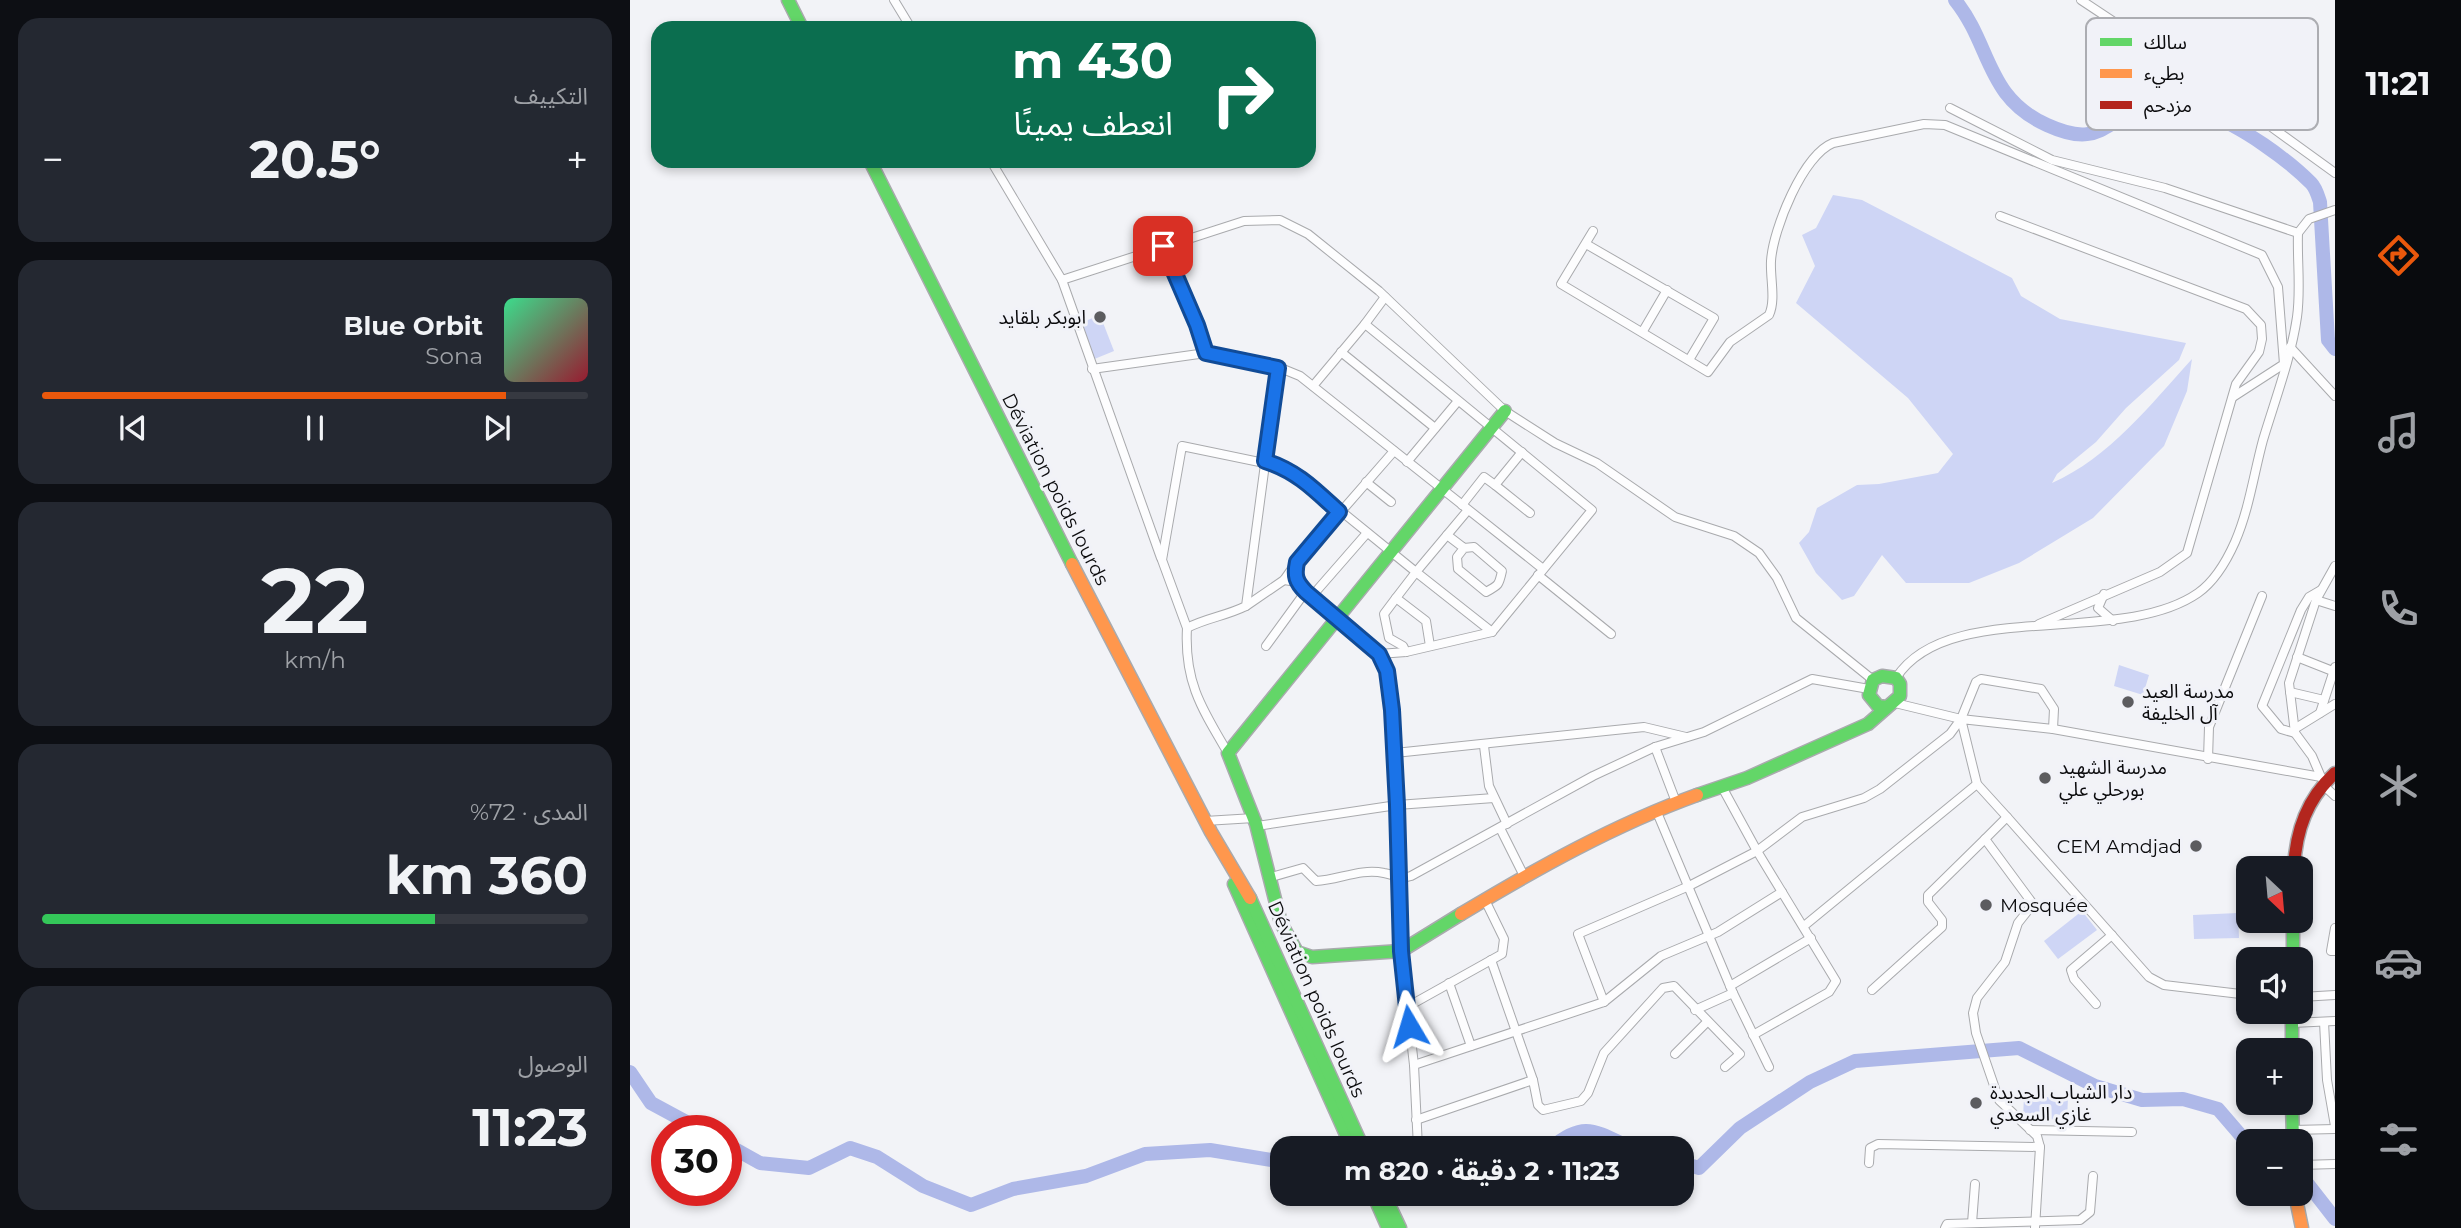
<!DOCTYPE html>
<html lang="ar">
<meta charset="utf-8">
<style>
:root{--surface:#171b24;--page:#242831;--text:#f1f3f6;--muted:#9ea1a6;--line:#363941;--accent:#ea580c}
body{margin:0;font-family:Montserrat,"Noto Sans Arabic",sans-serif;background:var(--page);color:var(--text);direction:rtl;height:100vh;display:flex;flex-direction:column;font-size:26px;white-space:nowrap}
*{box-sizing:border-box;margin:0}
p{font-size:23px;color:var(--muted)}
.icon{flex:none;width:38px;height:38px;fill:none;stroke:currentColor;stroke-width:2;stroke-linecap:round;stroke-linejoin:round}
.map{position:relative;flex:1;overflow:hidden;direction:ltr}
.panel{display:flex;flex-direction:column;gap:18px;padding:18px;background:#0d0f14;width:630px}
.panel>*{flex:none}
.top-card{position:absolute;left:21px;top:21px;width:665px;height:147px;border-radius:21px;box-shadow:0 4px 10px #0003;direction:rtl;background:#0b6e4f;color:#fff;overflow:hidden}
.needle{width:46px;rotate:154deg}
.controls{position:absolute;left:1606px;top:856px;display:grid;gap:14px}
.controls a{display:grid;place-items:center;width:77px;height:77px;border-radius:14px;background:var(--surface);box-shadow:0 4px 10px #0003;font-size:35px}
.speed{position:absolute;left:21px;top:1115px;display:flex;gap:14px;font-size:35px;font-weight:700;text-align:center}
.speed>*{display:grid;place-content:center;width:91px;height:91px;border-radius:50%;background:var(--surface);box-shadow:0 4px 10px #0003;line-height:1}
.speed .limit{border:10px solid #d22;background:#fff;color:#111}
.pin{position:absolute;display:grid;place-items:center;width:60px;height:60px;color:#fff;margin:-30px;border-radius:14px;box-shadow:0 4px 10px #0006}
.me{position:absolute;width:77px;margin:-38px;rotate:353deg;stroke-linejoin:round;filter:drop-shadow(0 0 5px #0008)}
.turn{display:flex;align-items:center;gap:24px;height:147px;padding:0 28px;font-size:32px}
.turn .icon{width:91px;height:91px;stroke-width:2.5}
.turn b{display:block;font-size:49px;line-height:60px}
.big{font-size:52px;font-weight:700;line-height:1.1}
.panel .tile{flex:1;display:flex;flex-direction:column;justify-content:center;gap:10px;min-width:0;padding:0 24px;border-radius:21px;background:var(--page)}
.panel .dial{align-items:center;gap:0}
.dial b{font-size:91px;line-height:1}
.song{display:flex;align-items:center;gap:21px}
.cover{width:84px;height:84px;border-radius:10px;background:linear-gradient(135deg,hsl(150 70% 55%),hsl(350 70% 35%))}
.played{height:7px;border-radius:4px;background:linear-gradient(90deg,var(--accent) 85%,var(--line) 85%)}
.keys{display:flex;justify-content:space-around;direction:ltr}
.heat{display:flex;justify-content:space-between;align-items:center;font-size:38px;direction:ltr}
.charge{height:10px;border-radius:5px;background:linear-gradient(90deg,#34c759 72%,var(--line) 0)}
.trip{position:absolute;left:640px;top:1136px;width:424px;height:70px;border-radius:21px;background:var(--surface);box-shadow:0 4px 10px #0003;font-weight:700;line-height:70px;text-align:center;direction:rtl}
main{display:flex;flex:1;min-height:0}
.menu{display:flex;flex-direction:column;width:126px;justify-content:space-around;align-items:center;background:#090b0e;color:var(--muted)}
.menu .icon{width:49px;height:49px}
.menu .selected{color:var(--accent)}
.menu b{font-size:32px;color:var(--text)}
.map>svg:first-child{display:block}
.green{fill:#ced5f5}
.lines{fill:none;stroke-linecap:round;stroke-linejoin:round}
.river{stroke:#aeb8e8;stroke-width:14}
.street-casing{stroke:#a9aaad;stroke-width:10}
.fast-casing{stroke:#a9aaad;stroke-width:15}
.slow-casing{stroke:#a9aaad;stroke-width:15}
.jam-casing{stroke:#a9aaad;stroke-width:15}
.street{stroke:#fdfdfe;stroke-width:8}
.fast{stroke:#63d668;stroke-width:12}
.slow{stroke:#ff974d;stroke-width:12}
.jam{stroke:#b3261e;stroke-width:12}
.route-casing{stroke:#114b97;stroke-width:18}
.route{stroke:#1a73e8;stroke-width:12}
.poi-dot{fill:#5c5c5f;stroke:#f1f2f8;stroke-width:2.5}
.labels{text-anchor:middle;stroke-width:6;stroke-linejoin:round;paint-order:stroke}
.poi-label{font-size:19px;fill:#0b0b0d;stroke:#f1f2f8;text-anchor:start}
.street-label{font-size:19px;fill:#0b0b0d;stroke:#f1f2f8}
.key{fill:#f1f2f8;stroke:#acadb2;stroke-width:2}
.key-label{font-size:19px;fill:#0b0b0d}
</style>
<main>
<nav class="menu">
<b>11:21</b>
<svg class="icon selected" aria-label="directions" viewBox="0 0 24 24"><path d="M12 3l9 9-9 9-9-9zM9 14v-3h6M13 9l2 2-2 2"/></svg>
<svg class="icon" aria-label="music" viewBox="0 0 24 24"><path d="M9 18V5l10-2v13"/><circle cx="6" cy="18" r="3"/><circle cx="16" cy="16" r="3"/></svg>
<svg class="icon" aria-label="phone" viewBox="0 0 24 24"><path d="M5 4h4l2 5-3 2q2 4 5 5l2-3 5 2v4C11 20 4 13 5 4z"/></svg>
<svg class="icon" aria-label="climate" viewBox="0 0 24 24"><path d="M12 3v18M4 7l16 10M4 17L20 7"/></svg>
<svg class="icon" aria-label="car" viewBox="0 0 24 24"><path d="M5 17H2v-5l4-1 3-4h7l3 4 3 1v5h-3M9 17h6M6 11h13"/><circle cx="7" cy="17" r="2"/><circle cx="17" cy="17" r="2"/></svg>
<svg class="icon" aria-label="filters" viewBox="0 0 24 24"><path d="M4 7h16M4 17h16"/><circle cx="9" cy="7" r="2"/><circle cx="15" cy="17" r="2"/></svg>
</nav>
<div class="map">
<svg width="1705" height="1228" viewBox="0 0 1705 1228">
<rect width="100%" height="100%" fill="#f2f3f7"/>
<g class="green">
<path d="M 1203,195 L 1232,200 L 1382,278 L 1391,296 L 1430,319 L 1556,343 L 1549,360 L 1496,408 L 1466,442 L 1427,474 L 1422,483 C 1479,458 1521,404 1562,359 L 1557,391 L 1534,446 L 1463,518 L 1389,563 L 1339,583 L 1276,583 L 1252,555 L 1224,596 L 1212,600 L 1186,573 L 1169,543 L 1179,532 L 1187,508 L 1227,485 L 1249,484 L 1308,473 L 1323,454 L 1278,398 L 1166,303 L 1185,266 L 1172,235 L 1186,228 Z"/>
<path d="M 470,315 L 484,351 L 462,360 L 448,324 Z"/>
<path d="M 1489,665 L 1519,675 L 1513,695 L 1484,686 Z"/>
<path d="M 1452,911 L 1467,930 L 1428,959 L 1414,941 Z"/>
<path d="M 1608,913 L 1609,938 L 1564,939 L 1563,915 Z"/>
<path d="M 1394,1096 L 1438,1098 L 1437,1120 L 1393,1118 Z"/>
</g>
<g class="lines">
<g class="river">
<path d="M 1325,0 C 1362,46 1355,97 1417,125 C 1474,151 1473,116 1521,108 C 1531,106 1569,112 1579,115 C 1611,126 1657,159 1681,183 C 1686,188 1688,196 1690,202 L 1698,340 L 1705,349"/>
<path d="M 0,1072 L 21,1103 L 71,1130"/>
<path d="M 96,1144 L 130,1163 L 179,1168 L 220,1148 L 247,1157 L 293,1186 L 341,1205 L 383,1189 L 456,1176 L 515,1154 L 580,1150 L 653,1162"/>
<path d="M 921,1148 C 954,1120 965,1131 1001,1148"/>
<path d="M 1052,1163 L 1069,1168 L 1110,1128 L 1180,1082 L 1225,1061 L 1389,1048 L 1465,1086 L 1512,1100 L 1553,1099 L 1588,1109 L 1619,1145"/>
<path d="M 1677,1183 L 1705,1219"/>
<path d="M 790,1194 L 806,1194"/>
</g>
<g class="street-casing">
<g id="street">
<path d="M 264,0 L 281,28"/>
<path d="M 1451,0 L 1629,118 L 1705,173"/>
<path d="M 1320,108 L 1422,160 L 1535,188 L 1668,233"/>
<path d="M 361,161 L 432,280 L 614,221 L 650,220 L 678,234 L 749,291 L 875,411 L 925,443 L 967,463 L 1045,517 L 1104,536 L 1129,553 L 1147,578 L 1166,618 L 1243,680"/>
<path d="M 1370,216 L 1616,309 L 1631,325 L 1632,339 L 1629,352 L 1606,384 L 1557,553 L 1530,572 L 1409,624"/>
<path d="M 963,231 L 931,284 L 1078,372 L 1100,342 L 1139,315 C 1146,300 1140,278 1141,261 C 1143,229 1173,155 1203,143 L 1294,124 L 1315,125 L 1632,255 L 1648,287 L 1654,364 L 1603,397"/>
<path d="M 956,244 L 1084,318 L 1059,360"/>
<path d="M 532,246 L 567,325 L 576,353"/>
<path d="M 432,280 L 531,558"/>
<path d="M 735,324 L 755,297"/>
<path d="M 1013,331 L 1037,290"/>
<path d="M 1660,347 L 1705,396"/>
<path d="M 711,352 L 805,428"/>
<path d="M 462,369 L 576,353 L 648,367"/>
<path d="M 683,386 L 735,324 L 962,510 L 862,632"/>
<path d="M 892,452 L 865,485 L 900,513"/>
<path d="M 777,462 L 828,401"/>
<path d="M 736,482 L 761,502"/>
<path d="M 832,505 L 854,477 L 865,485"/>
<path d="M 817,535 L 834,548 L 844,547 L 872,571 C 869,585 869,585 856,592 L 828,569 L 827,557 L 834,548"/>
<path d="M 908,575 L 981,634"/>
<path d="M 667,582 L 667,562 L 764,451"/>
<path d="M 676,591 L 749,654 L 776,652 L 862,632 L 786,572 L 838,510"/>
<path d="M 1474,594 L 1468,608 L 1483,621"/>
<path d="M 682,596 L 737,533"/>
<path d="M 1686,600 L 1705,606"/>
<path d="M 616,606 L 654,580 L 666,563"/>
<path d="M 557,628 L 532,560 L 552,446 L 658,468 L 786,572 L 766,598"/>
<path d="M 636,646 L 676,591 L 667,582 L 654,580"/>
<path d="M 776,652 L 773,646 L 759,638 L 754,614 L 766,598 L 796,621 L 800,646"/>
<path d="M 749,654 L 757,671 L 762,711 L 771,951 L 784,1065 L 788,1148"/>
<path d="M 1667,657 L 1705,672"/>
<path d="M 1266,678 C 1318,597 1489,648 1568,593 C 1585,581 1597,560 1605,542 C 1619,510 1624,473 1633,440 C 1645,400 1661,358 1667,317 C 1671,289 1667,261 1668,233 L 1679,219 L 1705,210"/>
<path d="M 1660,692 L 1694,700"/>
<path d="M 1265,703 L 1331,719"/>
<path d="M 1690,713 L 1705,667"/>
<path d="M 1666,728 L 1705,704"/>
<path d="M 1665,733 L 1651,729 L 1632,706 L 1671,610 L 1679,597 L 1691,590"/>
<path d="M 854,746 L 859,786 L 877,824"/>
<path d="M 1025,747 L 1046,802"/>
<path d="M 598,753 C 572,709 554,682 557,628 C 576,618 596,616 616,606 L 648,367 L 670,376 L 913,569"/>
<path d="M 765,753 L 1014,727 L 1056,737"/>
<path d="M 1578,759 L 1579,727 L 1632,596"/>
<path d="M 1691,777 L 1682,756 L 1665,733 L 1659,683 L 1686,600 L 1705,566"/>
<path d="M 1692,784 L 1705,796"/>
<path d="M 1092,787 L 1127,851 L 1206,981 L 1199,992 L 1123,1035"/>
<path d="M 1026,810 L 1103,993 L 1139,1067"/>
<path d="M 1377,817 L 1347,784 L 1331,719 L 1423,729 L 1691,777 L 1696,781"/>
<path d="M 575,821 L 624,818"/>
<path d="M 627,826 L 767,805 L 864,798"/>
<path d="M 870,828 L 894,876"/>
<path d="M 638,878 L 673,868 L 686,881 C 709,880 730,868 754,873 C 766,875 768,880 781,876 L 963,776 L 1025,747 L 1074,732 L 1182,679 L 1239,689"/>
<path d="M 1174,926 L 1347,784"/>
<path d="M 1705,928 L 1701,951 L 1705,951"/>
<path d="M 861,960 L 903,1080 L 908,1105 L 913,1110 L 951,1101 L 958,1093 L 974,1053 L 1033,988 L 1044,986 L 1110,1054 L 1095,1067"/>
<path d="M 819,983 L 841,1046"/>
<path d="M 1100,986 L 1181,938"/>
<path d="M 1242,990 L 1312,927 L 1312,920 L 1298,902 L 1298,895 L 1355,839"/>
<path d="M 1671,997 L 1705,995"/>
<path d="M 974,1002 L 948,934 L 1059,886 L 1127,851 L 1172,817 L 1234,798 L 1250,789 L 1320,734 L 1331,719 L 1346,682 L 1351,679 L 1411,689 L 1424,709 L 1423,729"/>
<path d="M 1466,1004 L 1444,979 L 1441,970 L 1482,935"/>
<path d="M 777,1007 L 872,954 L 874,939 L 855,900"/>
<path d="M 1065,1010 L 1103,993"/>
<path d="M 1694,1022 L 1697,1080 L 1705,1126"/>
<path d="M 1662,1023 L 1705,1021"/>
<path d="M 1045,1054 L 1077,1022"/>
<path d="M 784,1065 L 974,1002 L 1031,956 L 1088,932 L 1152,892"/>
<path d="M 786,1120 L 903,1080"/>
<path d="M 1400,1130 L 1502,1132"/>
<path d="M 1662,1130 L 1705,1129"/>
<path d="M 1239,1163 L 1240,1148 L 1248,1144 L 1410,1147"/>
<path d="M 1671,1165 L 1705,1164"/>
<path d="M 1342,1223 L 1345,1184"/>
<path d="M 1315,1228 L 1317,1224 L 1450,1220 L 1460,1212 L 1463,1176"/>
<path d="M 1405,1228 L 1410,1147 L 1407,1136 L 1369,1100 L 1346,1033 L 1343,1013 L 1347,998 L 1375,962 L 1388,923 L 1403,904 L 1355,839 L 1377,817 L 1519,977 L 1534,985 L 1619,995"/>
</g>
</g>
<g class="fast-casing">
<g id="fast">
<path d="M 158,0 L 172,28"/>
<path d="M 240,161 L 442,564"/>
<path d="M 1067,795 L 1117,778 L 1238,724 L 1270,696 L 1270,684 L 1266,678 L 1252,676 L 1243,680 L 1239,695 L 1248,706 L 1257,707"/>
<path d="M 604,884 L 722,1148"/>
<path d="M 620,898 L 733,1148"/>
<path d="M 831,914 L 771,951 L 682,957 L 667,952 L 651,923 L 626,824 L 598,753 L 875,411"/>
<path d="M 1663,920 L 1663,959"/>
<path d="M 1662,1012 L 1662,1050"/>
<path d="M 1662,1102 L 1663,1141"/>
<path d="M 743,1194 L 758,1228"/>
<path d="M 754,1194 L 770,1228"/>
</g>
</g>
<g class="slow-casing">
<g id="slow">
<path d="M 442,564 L 581,832 L 620,898"/>
<path d="M 831,914 C 906,869 984,825 1067,795"/>
<path d="M 1665,1194 L 1672,1228"/>
</g>
</g>
<g class="jam-casing">
<path id="jam" d="M 1664,868 C 1666,830 1677,799 1705,773"/>
</g>
<use href="#street" class="street"/>
<use href="#fast" class="fast"/>
<use href="#slow" class="slow"/>
<use href="#jam" class="jam"/>
</g>
<g class="lines">
<g class="route-casing">
<path id="route" d="M 533,246 L 567,325 L 576,353 L 648,368 L 635,461 C 667,471 685,490 709,512 L 667,562 C 664,576 666,582 676,592 L 749,654 L 757,671 L 762,710 L 767,805 L 771,951 L 779,1026"/>
</g>
<use href="#route" class="route"/>
</g>
<g class="poi-dot">
<circle cx="470" cy="317" r="7"/>
<circle cx="1498" cy="702" r="7"/>
<circle cx="1415" cy="778" r="7"/>
<circle cx="1566" cy="846" r="7"/>
<circle cx="1356" cy="905" r="7"/>
<circle cx="1346" cy="1103" r="7"/>
</g>
<g class="labels">
<g class="poi-label">
<text x="456" y="324" text-anchor="end">ابوبكر بلقايد</text>
<text x="1512" y="698">مدرسة العيد<tspan x="1512" dy="22">آل الخليفة</tspan></text>
<text x="1429" y="774">مدرسة الشهيد<tspan x="1429" dy="22">بورحلي علي</tspan></text>
<text x="1552" y="853" text-anchor="end">CEM Amdjad</text>
<text x="1370" y="912">Mosquée</text>
<text x="1360" y="1099">دار الشباب الجديدة<tspan x="1360" dy="22">غازي السعدي</tspan></text>
</g>
<g class="street-label">
<text transform="translate(426 489) rotate(63)" y="7">Déviation poids lourds</text>
<text transform="translate(687 999) rotate(66)" y="7">Déviation poids lourds</text>
</g>
</g>
<rect x="1456" y="18" width="232" height="112" rx="10" class="key"/>
<rect x="1470" y="38" width="32" height="8" fill="#63d668"/>
<rect x="1470" y="69" width="32" height="9" fill="#ff974d"/>
<rect x="1470" y="101" width="32" height="8" fill="#b3261e"/>
<g class="key-label">
<text x="1514" y="49">سالك</text>
<text x="1514" y="80">بطيء</text>
<text x="1514" y="112">مزدحم</text>
</g>
</svg>
<div class="controls">
<a><svg class="needle" viewBox="-14 -14 28 28"><path d="M0-13l5 13h-10z" fill="#e53935"/><path d="M0 13l5-13h-10z" fill="#9ea1a6"/></svg></a>
<a><svg class="icon" aria-label="sound" viewBox="0 0 24 24"><path d="M4 9h4l5-4v14l-5-4H4zM17 9q2 3 0 6"/></svg></a>
<a>+</a>
<a>−</a>
</div>
<div class="speed"><div class="limit">30</div></div>
<div class="pin" style="left:533px;top:246px;background:#d93025"><svg class="icon" aria-label="arrive" viewBox="0 0 24 24"><path d="M6 21V4h12l-3 4 3 4H6"/></svg></div>
<svg class="me" style="left:779px;top:1026px" viewBox="-20 -20 40 40"><path d="M0-17L14 15 0 8-14 15z" fill="#1a73e8" stroke="#fff" stroke-width="4"/></svg>
<div class="trip">11:23 · 2 دقيقة · 820 m</div>
<div class="top-card">
<div class="turn"><svg class="icon" aria-label="right" viewBox="0 0 24 24"><path d="M7 20v-9h11M14 6l5 5-5 5"/></svg><div><b>430 m</b>انعطف يمينًا</div></div>
</div>
</div>
<section class="panel">
<div class="tile"><p>التكييف</p>
<div class="heat"><a>−</a><b class="big">20.5°</b><a>+</a></div>
</div>
<div class="tile">
<div class="song"><i class="cover"></i><div><b>Blue Orbit</b><p>Sona</p></div></div>
<div class="played"></div>
<div class="keys"><svg class="icon" aria-label="previous" viewBox="0 0 24 24"><path d="M18 5L8 12l10 7zM5 5v14"/></svg><svg class="icon" aria-label="pause" viewBox="0 0 24 24"><path d="M8 5v14M16 5v14"/></svg><svg class="icon" aria-label="next" viewBox="0 0 24 24"><path d="M6 5l10 7-10 7zM19 5v14"/></svg></div>
</div>
<div class="tile dial"><b>22</b><p>km/h</p></div>
<div class="tile"><p>المدى · 72%</p><b class="big">360 km</b><div class="charge"></div></div>
<div class="tile"><p>الوصول</p><b class="big">11:23</b></div>
</section>
</main>
